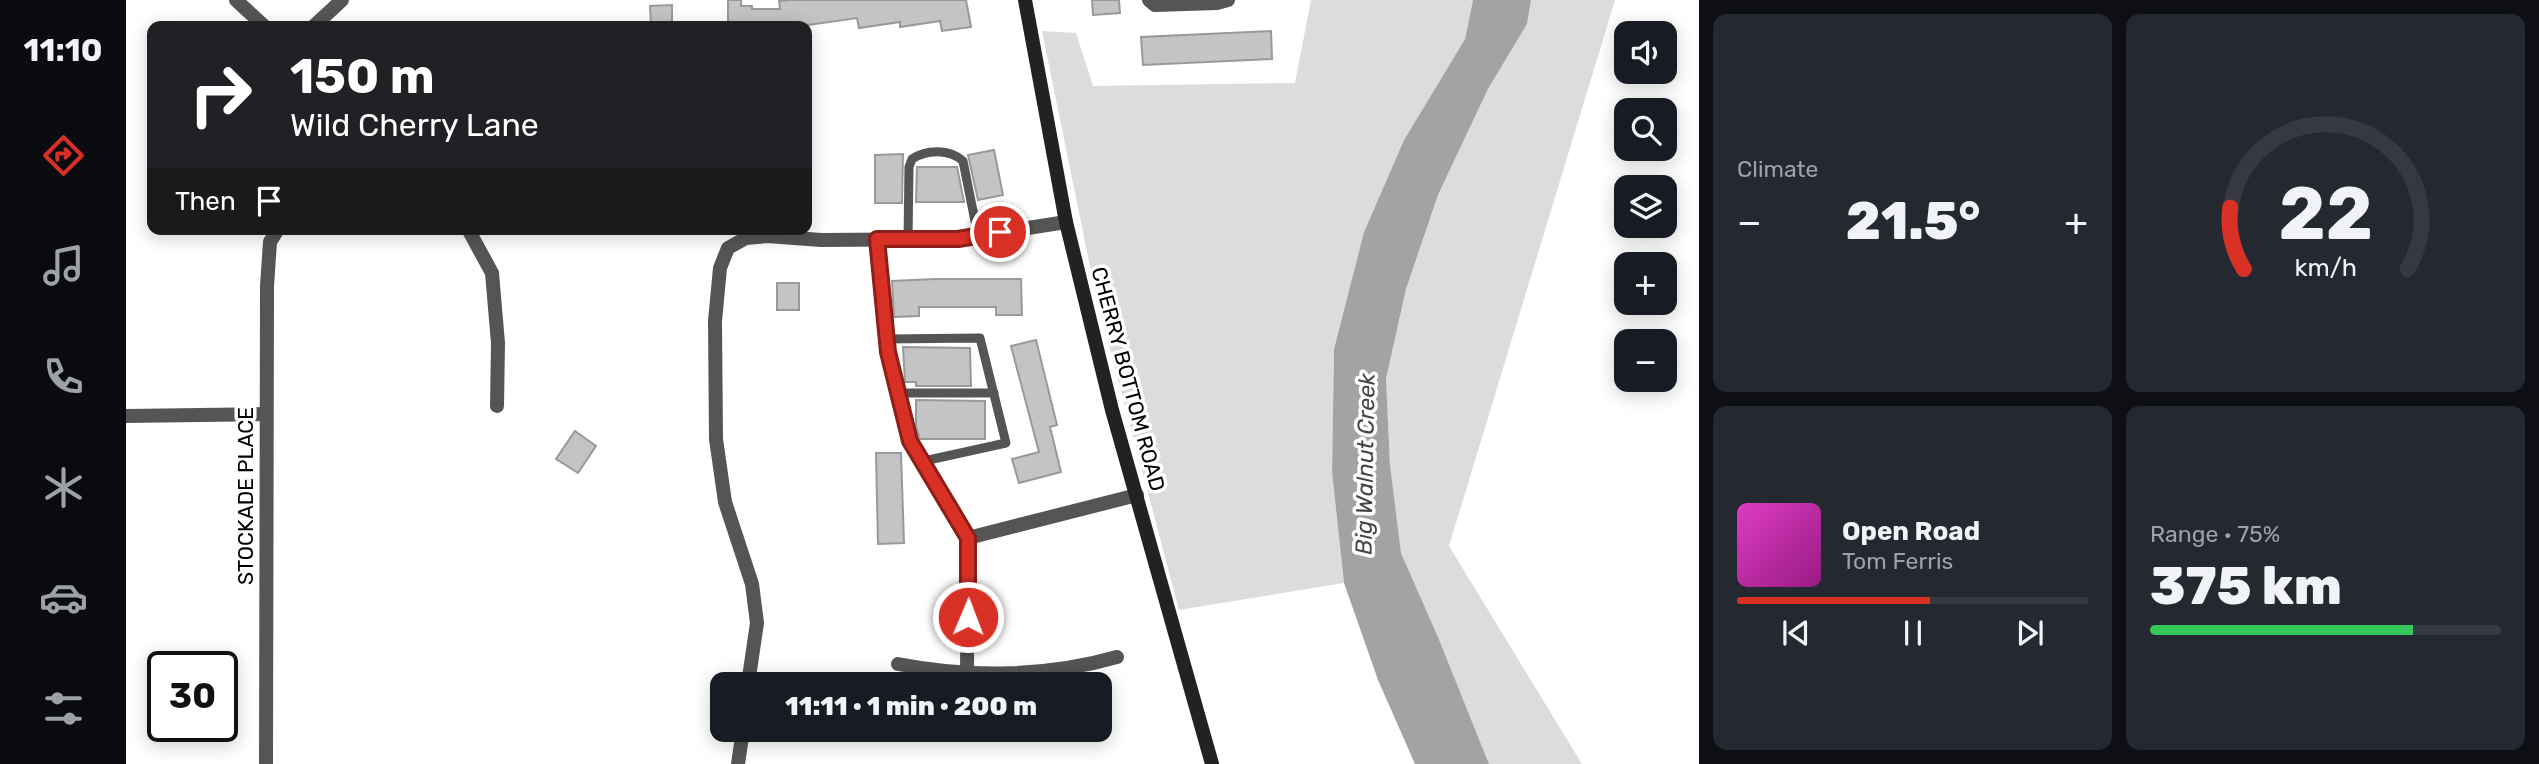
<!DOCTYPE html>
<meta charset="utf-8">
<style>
:root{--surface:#171b24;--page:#242831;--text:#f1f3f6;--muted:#9ea1a6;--line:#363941;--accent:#d93025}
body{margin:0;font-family:Rubik,sans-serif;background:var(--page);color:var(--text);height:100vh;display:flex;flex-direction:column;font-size:26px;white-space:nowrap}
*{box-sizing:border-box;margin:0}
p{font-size:23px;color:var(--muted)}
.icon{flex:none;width:38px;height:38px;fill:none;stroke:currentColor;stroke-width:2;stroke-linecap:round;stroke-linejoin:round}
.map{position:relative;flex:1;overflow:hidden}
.panel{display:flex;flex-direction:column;gap:14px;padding:14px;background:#0d0f14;width:840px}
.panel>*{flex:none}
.guide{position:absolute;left:21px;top:21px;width:665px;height:214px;border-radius:14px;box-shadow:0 4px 18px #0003;background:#202124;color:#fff;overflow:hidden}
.buttons{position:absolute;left:1488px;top:21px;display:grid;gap:14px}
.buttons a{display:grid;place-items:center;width:63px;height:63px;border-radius:14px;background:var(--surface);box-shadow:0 4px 18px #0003;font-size:35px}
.speed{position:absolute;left:21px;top:651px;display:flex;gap:14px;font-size:35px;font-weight:700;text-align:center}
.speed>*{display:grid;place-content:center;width:91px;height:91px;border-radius:50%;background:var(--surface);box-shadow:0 4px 18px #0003;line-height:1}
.speed .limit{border:4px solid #111;border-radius:10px;background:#fff;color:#111}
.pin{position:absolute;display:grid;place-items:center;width:60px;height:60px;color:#fff;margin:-30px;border:4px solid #fff;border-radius:50%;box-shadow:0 2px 7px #0007}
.me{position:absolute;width:77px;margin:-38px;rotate:1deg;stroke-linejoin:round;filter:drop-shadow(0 0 5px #0008)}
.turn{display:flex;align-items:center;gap:24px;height:147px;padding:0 28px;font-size:32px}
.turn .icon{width:91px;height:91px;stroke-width:2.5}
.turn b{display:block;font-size:49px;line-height:60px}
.then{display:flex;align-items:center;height:66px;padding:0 28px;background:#0003;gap:14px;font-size:26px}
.big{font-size:52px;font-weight:800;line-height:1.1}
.panel .tile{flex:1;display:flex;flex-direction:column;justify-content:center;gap:10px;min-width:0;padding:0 24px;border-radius:14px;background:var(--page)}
.panel .dial{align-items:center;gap:0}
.dial svg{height:182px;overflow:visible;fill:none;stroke:var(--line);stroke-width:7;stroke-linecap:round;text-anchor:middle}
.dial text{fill:var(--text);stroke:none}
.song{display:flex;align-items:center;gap:21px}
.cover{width:84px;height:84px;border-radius:10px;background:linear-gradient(135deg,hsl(310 70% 55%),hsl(310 70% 35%))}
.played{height:7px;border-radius:4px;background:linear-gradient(90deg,var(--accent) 55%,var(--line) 55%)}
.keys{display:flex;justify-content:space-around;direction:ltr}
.heat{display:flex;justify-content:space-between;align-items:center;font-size:38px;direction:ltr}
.charge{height:10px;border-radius:5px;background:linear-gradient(90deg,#34c759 75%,var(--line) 0)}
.panel .tiles{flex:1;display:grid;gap:14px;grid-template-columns:repeat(2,1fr)}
.trip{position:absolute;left:584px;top:672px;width:402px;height:70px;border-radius:14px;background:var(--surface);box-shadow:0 4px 18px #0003;font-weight:800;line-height:70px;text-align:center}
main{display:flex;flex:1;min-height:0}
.dock{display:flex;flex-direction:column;width:126px;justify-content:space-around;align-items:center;background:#090b0e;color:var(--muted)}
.dock .icon{width:49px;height:49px}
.dock .active{color:var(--accent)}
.dock b{font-size:32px;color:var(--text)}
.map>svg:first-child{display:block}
.green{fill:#dcdcdc}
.water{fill:#a3a3a3}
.building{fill:#c4c4c4;stroke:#999;stroke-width:2}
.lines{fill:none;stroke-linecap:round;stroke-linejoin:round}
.lane{stroke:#555;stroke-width:9}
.street{stroke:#555;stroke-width:14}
.secondary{stroke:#222;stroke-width:14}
.route-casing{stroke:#8d1f18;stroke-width:18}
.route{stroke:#d93025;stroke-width:12}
.labels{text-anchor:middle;stroke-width:7;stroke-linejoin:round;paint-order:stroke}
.street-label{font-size:21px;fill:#000;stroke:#fff}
.water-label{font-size:23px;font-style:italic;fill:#444;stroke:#fff}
</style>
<main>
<nav class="dock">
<b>11:10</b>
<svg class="icon active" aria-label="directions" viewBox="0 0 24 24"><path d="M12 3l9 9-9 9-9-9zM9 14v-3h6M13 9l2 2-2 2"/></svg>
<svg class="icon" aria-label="music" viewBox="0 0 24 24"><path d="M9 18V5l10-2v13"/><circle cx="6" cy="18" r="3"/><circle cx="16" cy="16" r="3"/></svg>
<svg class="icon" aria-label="phone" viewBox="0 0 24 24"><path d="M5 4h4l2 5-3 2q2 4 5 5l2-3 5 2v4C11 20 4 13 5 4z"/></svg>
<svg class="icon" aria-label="climate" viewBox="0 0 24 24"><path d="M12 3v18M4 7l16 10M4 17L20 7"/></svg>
<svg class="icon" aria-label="car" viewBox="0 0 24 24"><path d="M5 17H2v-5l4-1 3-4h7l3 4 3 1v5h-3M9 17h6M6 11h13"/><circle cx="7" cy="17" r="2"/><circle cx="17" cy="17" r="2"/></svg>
<svg class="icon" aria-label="filters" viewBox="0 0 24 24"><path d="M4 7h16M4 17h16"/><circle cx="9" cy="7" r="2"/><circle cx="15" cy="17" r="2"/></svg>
</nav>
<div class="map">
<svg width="1573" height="764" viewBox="0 0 1573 764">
<rect width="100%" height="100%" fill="#fff"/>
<g class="green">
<path d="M 1185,0 L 1347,0 L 1339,39 L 1278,140 L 1238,232 L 1208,349 L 1206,472 L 1218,583 L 1053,610 L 970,296 L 916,31 L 950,33 L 967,86 L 1169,83 Z"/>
<path d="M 1405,0 L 1489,0 L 1323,546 L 1456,764 L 1363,764 L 1312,637 L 1275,553 L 1264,465 L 1260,379 L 1280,289 L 1312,195 L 1362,89 L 1401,24 Z"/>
</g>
<path class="water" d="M 1347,0 L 1405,0 L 1401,24 L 1362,89 L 1312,195 L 1280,289 L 1260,379 L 1264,465 L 1275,553 L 1312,637 L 1363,764 L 1289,764 L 1252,680 L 1218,583 L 1206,472 L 1208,349 L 1238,232 L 1278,140 L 1339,39 Z"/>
<g class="building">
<path d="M 602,0 L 615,0 L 615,6 L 626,6 L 626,9 L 654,9 L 653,1 L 664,0 L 840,0 L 845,27 L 816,31 L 814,21 L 774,27 L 774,22 L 733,28 L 731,18 L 675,26 L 602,26 Z"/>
<path d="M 966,0 L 993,0 L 994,13 L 967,15 Z"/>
<path d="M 546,5 L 546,26 L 525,26 L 524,6 Z"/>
<path d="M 1145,31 L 1146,59 L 1017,65 L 1015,37 Z"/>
<path d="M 868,150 L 877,195 L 852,200 L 842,155 Z"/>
<path d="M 777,154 L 776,203 L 749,203 L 749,155 Z"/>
<path d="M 791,167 L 831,167 L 838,202 L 790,202 Z"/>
<path d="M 809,279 L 895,279 L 896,315 L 870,315 L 870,307 L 793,307 L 793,316 L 768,317 L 766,281 Z"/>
<rect x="651" y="283" width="22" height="27"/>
<path d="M 910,340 L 931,425 L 924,427 L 935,472 L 893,483 L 886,459 L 913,452 L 885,346 Z"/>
<path d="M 777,347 L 844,348 L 845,386 L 790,386 L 790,382 L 779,382 Z"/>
<path d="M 790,400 L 859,401 L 859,439 L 794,439 L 790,427 Z"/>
<path d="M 449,431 L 470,446 L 452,473 L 430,459 Z"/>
<path d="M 750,453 L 775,453 L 778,543 L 752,544 Z"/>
</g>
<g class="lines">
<g class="lane">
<path d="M 782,239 L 783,167 L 786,159 C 801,149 824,149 837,161 L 852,236"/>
<path d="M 761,339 L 854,338 L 880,443 L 798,461"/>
<path d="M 770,393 L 868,393"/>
</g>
<g class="street">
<path d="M 110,0 L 138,26"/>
<path d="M 1023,0 L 1029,5 L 1091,3 L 1102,0"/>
<path d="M 188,26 L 216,0"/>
<path d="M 342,229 L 366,273 L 372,343 L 371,406"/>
<path d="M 751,239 L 762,352 L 784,441 L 842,538 L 841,672"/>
<path d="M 0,416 L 140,414"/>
<path d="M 842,538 L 1011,495"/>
<path d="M 772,664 C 844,678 921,677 991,657"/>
<path d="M 622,684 L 631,623 L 626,584 L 599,502 L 590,439 L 589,321 L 594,268 L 602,248 L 620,238 L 642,236 L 695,240 L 832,239 L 940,222"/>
<path d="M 140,764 L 141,286 L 144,242 L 152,229"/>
<path d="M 612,764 L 617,730"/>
</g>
<path class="secondary" d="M 899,0 L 940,222 L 986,410 L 1086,764"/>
</g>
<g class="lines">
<g class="route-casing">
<path id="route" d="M 842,617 L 842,538 L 784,441 L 762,352 L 751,239 L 832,239 L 874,232"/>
</g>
<use href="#route" class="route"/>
</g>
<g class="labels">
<g class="street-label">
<text transform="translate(1002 379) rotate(75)" y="7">CHERRY BOTTOM ROAD</text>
<text transform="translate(120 496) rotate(-90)" y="7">STOCKADE PLACE</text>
</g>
<g class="water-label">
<text transform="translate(1239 464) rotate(-89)" y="8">Big Walnut Creek</text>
</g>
</g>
</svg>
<div class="buttons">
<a><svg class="icon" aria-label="sound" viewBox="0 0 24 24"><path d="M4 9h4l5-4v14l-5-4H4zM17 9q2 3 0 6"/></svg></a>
<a><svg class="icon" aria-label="search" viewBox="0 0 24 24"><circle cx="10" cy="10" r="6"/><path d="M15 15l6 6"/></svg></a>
<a><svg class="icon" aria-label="layers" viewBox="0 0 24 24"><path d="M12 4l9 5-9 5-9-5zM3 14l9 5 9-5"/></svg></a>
<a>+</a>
<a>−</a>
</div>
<div class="speed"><div class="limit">30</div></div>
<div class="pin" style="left:874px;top:232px;background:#d93025"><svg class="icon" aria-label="arrive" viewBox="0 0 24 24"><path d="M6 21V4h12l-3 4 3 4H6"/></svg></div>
<svg class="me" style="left:842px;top:617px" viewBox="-20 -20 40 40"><circle r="17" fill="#d93025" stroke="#fff" stroke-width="3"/><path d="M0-11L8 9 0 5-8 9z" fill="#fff"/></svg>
<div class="trip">11:11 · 1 min · 200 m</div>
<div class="guide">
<div class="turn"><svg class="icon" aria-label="right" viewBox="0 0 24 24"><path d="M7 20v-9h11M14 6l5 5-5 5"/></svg><div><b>150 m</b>Wild Cherry Lane</div></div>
<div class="then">Then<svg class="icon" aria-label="arrive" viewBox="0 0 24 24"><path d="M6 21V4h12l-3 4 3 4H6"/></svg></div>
</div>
</div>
<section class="panel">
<div class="tiles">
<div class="tile"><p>Climate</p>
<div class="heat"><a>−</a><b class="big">21.5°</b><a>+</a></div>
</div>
<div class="tile dial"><svg viewBox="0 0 100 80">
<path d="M14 69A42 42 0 1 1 86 69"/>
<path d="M14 69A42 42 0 0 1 8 42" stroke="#d93025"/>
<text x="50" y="56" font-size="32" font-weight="700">22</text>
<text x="50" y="72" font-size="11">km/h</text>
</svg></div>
<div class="tile">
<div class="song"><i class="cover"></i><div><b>Open Road</b><p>Tom Ferris</p></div></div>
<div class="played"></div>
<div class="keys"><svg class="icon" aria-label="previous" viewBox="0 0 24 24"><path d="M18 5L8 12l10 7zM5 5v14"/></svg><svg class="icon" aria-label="pause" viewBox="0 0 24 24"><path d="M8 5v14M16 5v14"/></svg><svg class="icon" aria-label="next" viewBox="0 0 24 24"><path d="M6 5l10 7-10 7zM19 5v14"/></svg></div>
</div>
<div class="tile"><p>Range · 75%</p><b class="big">375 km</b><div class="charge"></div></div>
</div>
</section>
</main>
